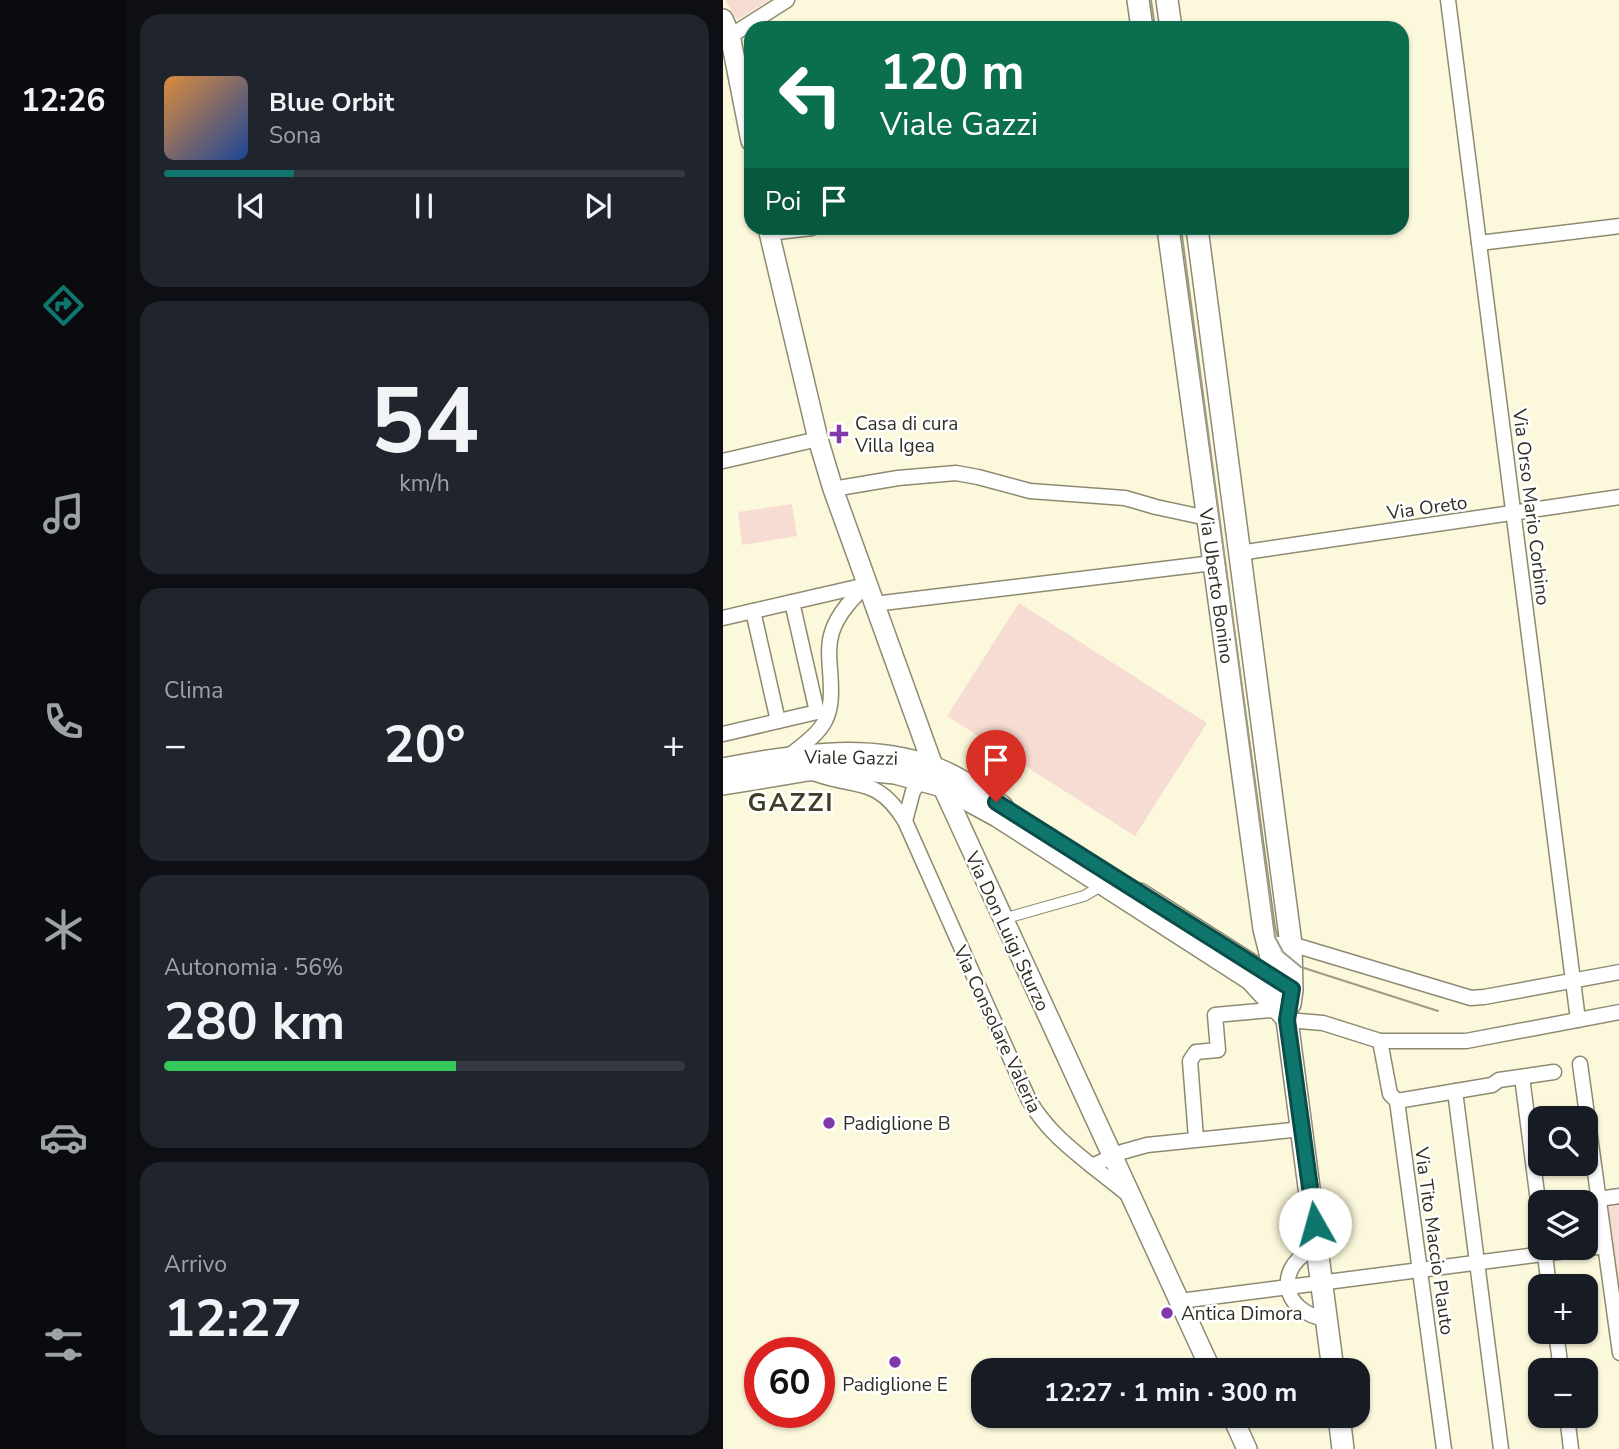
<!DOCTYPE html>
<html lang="it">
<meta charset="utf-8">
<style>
:root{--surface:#171b24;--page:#20242c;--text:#f1f3f6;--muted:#9ea1a6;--line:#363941;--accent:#0f766e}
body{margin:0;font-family:"Nunito Sans",sans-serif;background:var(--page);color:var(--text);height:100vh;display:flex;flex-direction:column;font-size:26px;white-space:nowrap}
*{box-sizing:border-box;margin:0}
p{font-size:23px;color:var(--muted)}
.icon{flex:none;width:38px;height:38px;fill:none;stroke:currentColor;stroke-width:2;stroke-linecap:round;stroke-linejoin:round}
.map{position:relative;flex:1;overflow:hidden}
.details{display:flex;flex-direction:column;gap:14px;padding:14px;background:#0d0f14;width:597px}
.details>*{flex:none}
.banner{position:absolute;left:21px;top:21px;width:665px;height:214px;border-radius:21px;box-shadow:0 2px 5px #0004;background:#0b6e4f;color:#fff;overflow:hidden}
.tools{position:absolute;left:805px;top:1106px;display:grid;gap:14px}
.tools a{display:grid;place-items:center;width:70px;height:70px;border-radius:14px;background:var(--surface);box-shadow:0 2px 5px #0004;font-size:35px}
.speed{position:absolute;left:21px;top:1337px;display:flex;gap:14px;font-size:35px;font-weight:700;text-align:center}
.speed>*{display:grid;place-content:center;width:91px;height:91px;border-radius:50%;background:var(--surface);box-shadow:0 2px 5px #0004;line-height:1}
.speed .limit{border:10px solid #d22;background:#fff;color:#111}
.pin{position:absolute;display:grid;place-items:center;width:60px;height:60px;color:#fff;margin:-72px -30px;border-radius:50% 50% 50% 0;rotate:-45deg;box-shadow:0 0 7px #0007}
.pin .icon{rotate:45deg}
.me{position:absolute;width:77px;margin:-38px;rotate:353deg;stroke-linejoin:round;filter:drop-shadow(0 0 5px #0008)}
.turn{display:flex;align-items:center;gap:24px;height:147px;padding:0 21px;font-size:32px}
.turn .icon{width:91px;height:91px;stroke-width:2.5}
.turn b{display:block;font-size:49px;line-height:60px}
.then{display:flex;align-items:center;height:66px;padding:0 21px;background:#0003;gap:14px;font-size:26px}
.big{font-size:52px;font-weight:700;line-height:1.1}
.details .tile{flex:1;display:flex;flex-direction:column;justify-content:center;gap:10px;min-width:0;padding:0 24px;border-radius:21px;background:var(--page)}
.details .dial{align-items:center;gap:0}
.dial b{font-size:91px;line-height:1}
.song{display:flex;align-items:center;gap:21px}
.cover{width:84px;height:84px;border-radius:10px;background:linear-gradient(135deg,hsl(30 70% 55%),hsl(220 70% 35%))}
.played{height:7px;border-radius:4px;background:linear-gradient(90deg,var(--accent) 25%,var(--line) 25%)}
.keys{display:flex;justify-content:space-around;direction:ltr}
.heat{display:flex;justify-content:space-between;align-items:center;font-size:38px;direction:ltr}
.charge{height:10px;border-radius:5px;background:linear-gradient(90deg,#34c759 56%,var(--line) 0)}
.trip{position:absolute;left:248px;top:1358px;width:399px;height:70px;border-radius:21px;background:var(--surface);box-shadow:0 2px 5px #0004;font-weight:700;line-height:70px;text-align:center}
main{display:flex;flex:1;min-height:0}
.dock{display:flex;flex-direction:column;width:126px;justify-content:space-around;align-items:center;background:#090b0e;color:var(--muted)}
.dock .icon{width:49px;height:49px}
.dock .selected{color:var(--accent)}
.dock b{font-size:32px;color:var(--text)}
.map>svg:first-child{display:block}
.green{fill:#f7dcd3}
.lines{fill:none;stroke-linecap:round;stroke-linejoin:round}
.pedestrian-casing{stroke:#8e8a71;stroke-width:12}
.minor-casing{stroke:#8e8a71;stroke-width:17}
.secondary-casing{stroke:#8e8a71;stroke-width:22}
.primary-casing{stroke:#8e8a71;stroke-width:24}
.pedestrian{stroke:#fff;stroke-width:10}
.minor{stroke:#fff;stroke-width:14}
.secondary{stroke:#fff;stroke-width:19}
.primary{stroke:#fff;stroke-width:21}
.tram{stroke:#9e9b87;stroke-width:2}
.route-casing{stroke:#0a4d48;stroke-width:18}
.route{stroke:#0f766e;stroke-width:12}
.poi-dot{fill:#8038aa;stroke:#fff;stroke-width:2.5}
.labels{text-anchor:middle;stroke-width:5;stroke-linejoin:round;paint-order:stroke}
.poi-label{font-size:19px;fill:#312f25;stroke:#fff;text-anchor:start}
.street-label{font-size:19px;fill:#312f25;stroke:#fff}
.district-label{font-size:26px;font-weight:bold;letter-spacing:2px;fill:#413e27;stroke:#fff}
</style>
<main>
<nav class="dock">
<b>12:26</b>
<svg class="icon selected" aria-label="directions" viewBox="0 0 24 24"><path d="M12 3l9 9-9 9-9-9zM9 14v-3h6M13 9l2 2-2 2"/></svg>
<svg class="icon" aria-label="music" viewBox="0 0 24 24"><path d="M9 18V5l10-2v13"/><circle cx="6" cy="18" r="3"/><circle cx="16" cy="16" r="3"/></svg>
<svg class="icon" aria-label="phone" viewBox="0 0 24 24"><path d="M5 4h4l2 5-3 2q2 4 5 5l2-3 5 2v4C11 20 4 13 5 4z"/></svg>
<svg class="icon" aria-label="climate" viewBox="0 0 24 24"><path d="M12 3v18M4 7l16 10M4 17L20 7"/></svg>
<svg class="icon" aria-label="car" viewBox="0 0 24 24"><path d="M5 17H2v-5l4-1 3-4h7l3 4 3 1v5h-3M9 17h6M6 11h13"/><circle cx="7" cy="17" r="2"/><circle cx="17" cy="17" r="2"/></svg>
<svg class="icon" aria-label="filters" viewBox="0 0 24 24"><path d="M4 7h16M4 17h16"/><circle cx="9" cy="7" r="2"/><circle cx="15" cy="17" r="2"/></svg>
</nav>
<section class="details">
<div class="tile">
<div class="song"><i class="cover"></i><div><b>Blue Orbit</b><p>Sona</p></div></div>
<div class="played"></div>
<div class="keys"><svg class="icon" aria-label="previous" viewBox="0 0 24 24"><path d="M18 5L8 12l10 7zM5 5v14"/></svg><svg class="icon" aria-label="pause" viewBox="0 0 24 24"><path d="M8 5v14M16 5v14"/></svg><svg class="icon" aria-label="next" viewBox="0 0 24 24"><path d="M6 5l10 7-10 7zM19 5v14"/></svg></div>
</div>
<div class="tile dial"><b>54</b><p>km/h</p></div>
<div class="tile"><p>Clima</p>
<div class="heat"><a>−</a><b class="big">20°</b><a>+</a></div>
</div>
<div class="tile"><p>Autonomia · 56%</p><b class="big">280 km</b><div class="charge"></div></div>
<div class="tile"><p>Arrivo</p><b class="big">12:27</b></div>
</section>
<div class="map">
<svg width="897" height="1449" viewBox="0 0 897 1449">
<rect width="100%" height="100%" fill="#fcf8dc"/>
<g class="green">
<path d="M 2,0 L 46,0 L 14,20 Z"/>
<path d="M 69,504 L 74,536 L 19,545 L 15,512 Z"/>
<path d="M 296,603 L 484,723 L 412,836 L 224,716 Z"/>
<path d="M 896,1203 L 896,1280 L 893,1280 L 884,1205 Z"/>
</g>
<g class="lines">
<g class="pedestrian-casing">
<path id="pedestrian" d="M 280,919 L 361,896 L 380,885"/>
</g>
<g class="minor-casing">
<g id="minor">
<path d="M 725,0 L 855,1020"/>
<path d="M 1,40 L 64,0"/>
<path d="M 46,233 L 89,228"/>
<path d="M 756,243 L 897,226"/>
<path d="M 0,461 L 95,439"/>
<path d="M 110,489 L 175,478 L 233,473 L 255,477 L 307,491 L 402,498 L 433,507 L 484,518"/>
<path d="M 516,553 L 897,497"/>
<path d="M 151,604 L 490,563"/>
<path d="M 30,611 L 55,721"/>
<path d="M 0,618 L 143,585"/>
<path d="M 0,734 L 94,712 L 69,602"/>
<path d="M 66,756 C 104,727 111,719 107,670 C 106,657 105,644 109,632 C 115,613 130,598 144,584"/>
<path d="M 93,774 C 135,789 154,776 182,821 L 306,1100 C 322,1128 344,1146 369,1166 L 399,1152 L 424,1145 L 579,1129"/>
<path d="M 182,821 L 190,791 L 202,775"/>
<path d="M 545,944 L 568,944 L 748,998 L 761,997 L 897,972"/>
<path d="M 564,1020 L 600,1023 L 657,1041 L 743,1041 L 897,1012"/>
<path d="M 657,1041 L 667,1094 L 674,1101 L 721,1449"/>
<path d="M 857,1064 L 897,1353"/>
<path d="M 799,1077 L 817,1217"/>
<path d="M 732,1091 L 778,1449"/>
<path d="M 674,1101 L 769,1085 L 776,1080 L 831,1072"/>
<path d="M 473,1138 L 467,1061 L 473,1052 L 495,1050 L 492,1015 L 547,1010 L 557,1012"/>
<path d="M 369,1166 L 407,1196"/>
<path d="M 875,1199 L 897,1196"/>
<path d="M 595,1247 C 550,1264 557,1313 604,1319"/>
<path d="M 821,1248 L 826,1286"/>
<path d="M 457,1301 L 882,1246"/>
<path d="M 833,1332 L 838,1370"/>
<path d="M 844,1416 L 848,1449"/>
</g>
</g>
<g class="secondary-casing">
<g id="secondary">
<path d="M 0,19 L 7,35 L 28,141"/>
<path d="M 45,228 L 95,439 L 110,489 L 210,766 L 488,1370"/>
<path d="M 0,768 C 67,755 143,742 209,766 C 235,775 257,792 280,806"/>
<path d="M 0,785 L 85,771 L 121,769 L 172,774 L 219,787 L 274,817 L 527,980 L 564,1020"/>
<path d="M 417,893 L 563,986"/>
<path d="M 509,1416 L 524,1449"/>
</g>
</g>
<g class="primary-casing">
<g id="primary">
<path d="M 415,0 L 419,28"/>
<path d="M 444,0 L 448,28"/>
<path d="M 445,228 L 541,929 L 564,1020 L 610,1370"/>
<path d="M 474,228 L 568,944 L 569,990 L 567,1004"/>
<path d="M 616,1416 L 620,1449"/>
</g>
</g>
<use href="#pedestrian" class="pedestrian"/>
<use href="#minor" class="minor"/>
<use href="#secondary" class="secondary"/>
<use href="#primary" class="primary"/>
<g class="tram">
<path d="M 428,0 L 432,28"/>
<path d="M 458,228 L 552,937 L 560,952 L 578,967 L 715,1011"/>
</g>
</g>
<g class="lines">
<g class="route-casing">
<path id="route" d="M 273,802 L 569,989 L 564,1020 L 592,1224"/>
</g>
<use href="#route" class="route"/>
</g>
<g class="poi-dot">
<path d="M112.5 423.5h7v7h7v7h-7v7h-7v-7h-7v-7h7z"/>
<circle cx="106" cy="1123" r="7"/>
<circle cx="444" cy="1313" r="7"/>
<circle cx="172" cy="1362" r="7"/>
</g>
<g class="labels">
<g class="poi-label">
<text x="132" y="430">Casa di cura<tspan x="132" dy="22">Villa Igea</tspan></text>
<text x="120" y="1130">Padiglione B</text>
<text x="458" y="1320">Antica Dimora</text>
<text x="172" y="1391" text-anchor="middle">Padiglione E</text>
</g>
<g class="street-label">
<text transform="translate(704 507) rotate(-8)" y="7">Via Oreto</text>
<text transform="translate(809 507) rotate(83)" y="7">Via Orso Mario Corbino</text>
<text transform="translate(494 586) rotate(82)" y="7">Via Uberto Bonino</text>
<text transform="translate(128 757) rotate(1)" y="7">Viale Gazzi</text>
<text transform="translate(285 931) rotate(65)" y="7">Via Don Luigi Sturzo</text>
<text transform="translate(275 1029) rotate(65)" y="7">Via Consolare Valeria</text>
<text transform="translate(712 1241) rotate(82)" y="7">Via Tito Maccio Plauto</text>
</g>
<g class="district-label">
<text x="68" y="811">GAZZI</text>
</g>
</g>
</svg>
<div class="tools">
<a><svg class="icon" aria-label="search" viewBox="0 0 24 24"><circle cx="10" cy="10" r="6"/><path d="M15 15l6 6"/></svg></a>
<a><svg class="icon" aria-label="layers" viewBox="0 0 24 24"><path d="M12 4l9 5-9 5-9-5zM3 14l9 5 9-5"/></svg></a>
<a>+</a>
<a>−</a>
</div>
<div class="speed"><div class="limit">60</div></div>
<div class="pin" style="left:273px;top:802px;background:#d93025"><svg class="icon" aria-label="arrive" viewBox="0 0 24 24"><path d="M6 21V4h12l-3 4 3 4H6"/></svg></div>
<svg class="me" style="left:592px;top:1224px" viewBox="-20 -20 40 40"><circle r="19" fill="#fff"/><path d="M0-13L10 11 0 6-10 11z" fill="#0f766e"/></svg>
<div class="trip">12:27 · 1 min · 300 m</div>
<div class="banner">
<div class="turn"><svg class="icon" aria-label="left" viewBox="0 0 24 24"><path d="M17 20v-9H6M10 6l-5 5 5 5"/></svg><div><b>120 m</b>Viale Gazzi</div></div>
<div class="then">Poi<svg class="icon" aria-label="arrive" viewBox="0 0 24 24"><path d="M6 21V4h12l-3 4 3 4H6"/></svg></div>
</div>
</div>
</main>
